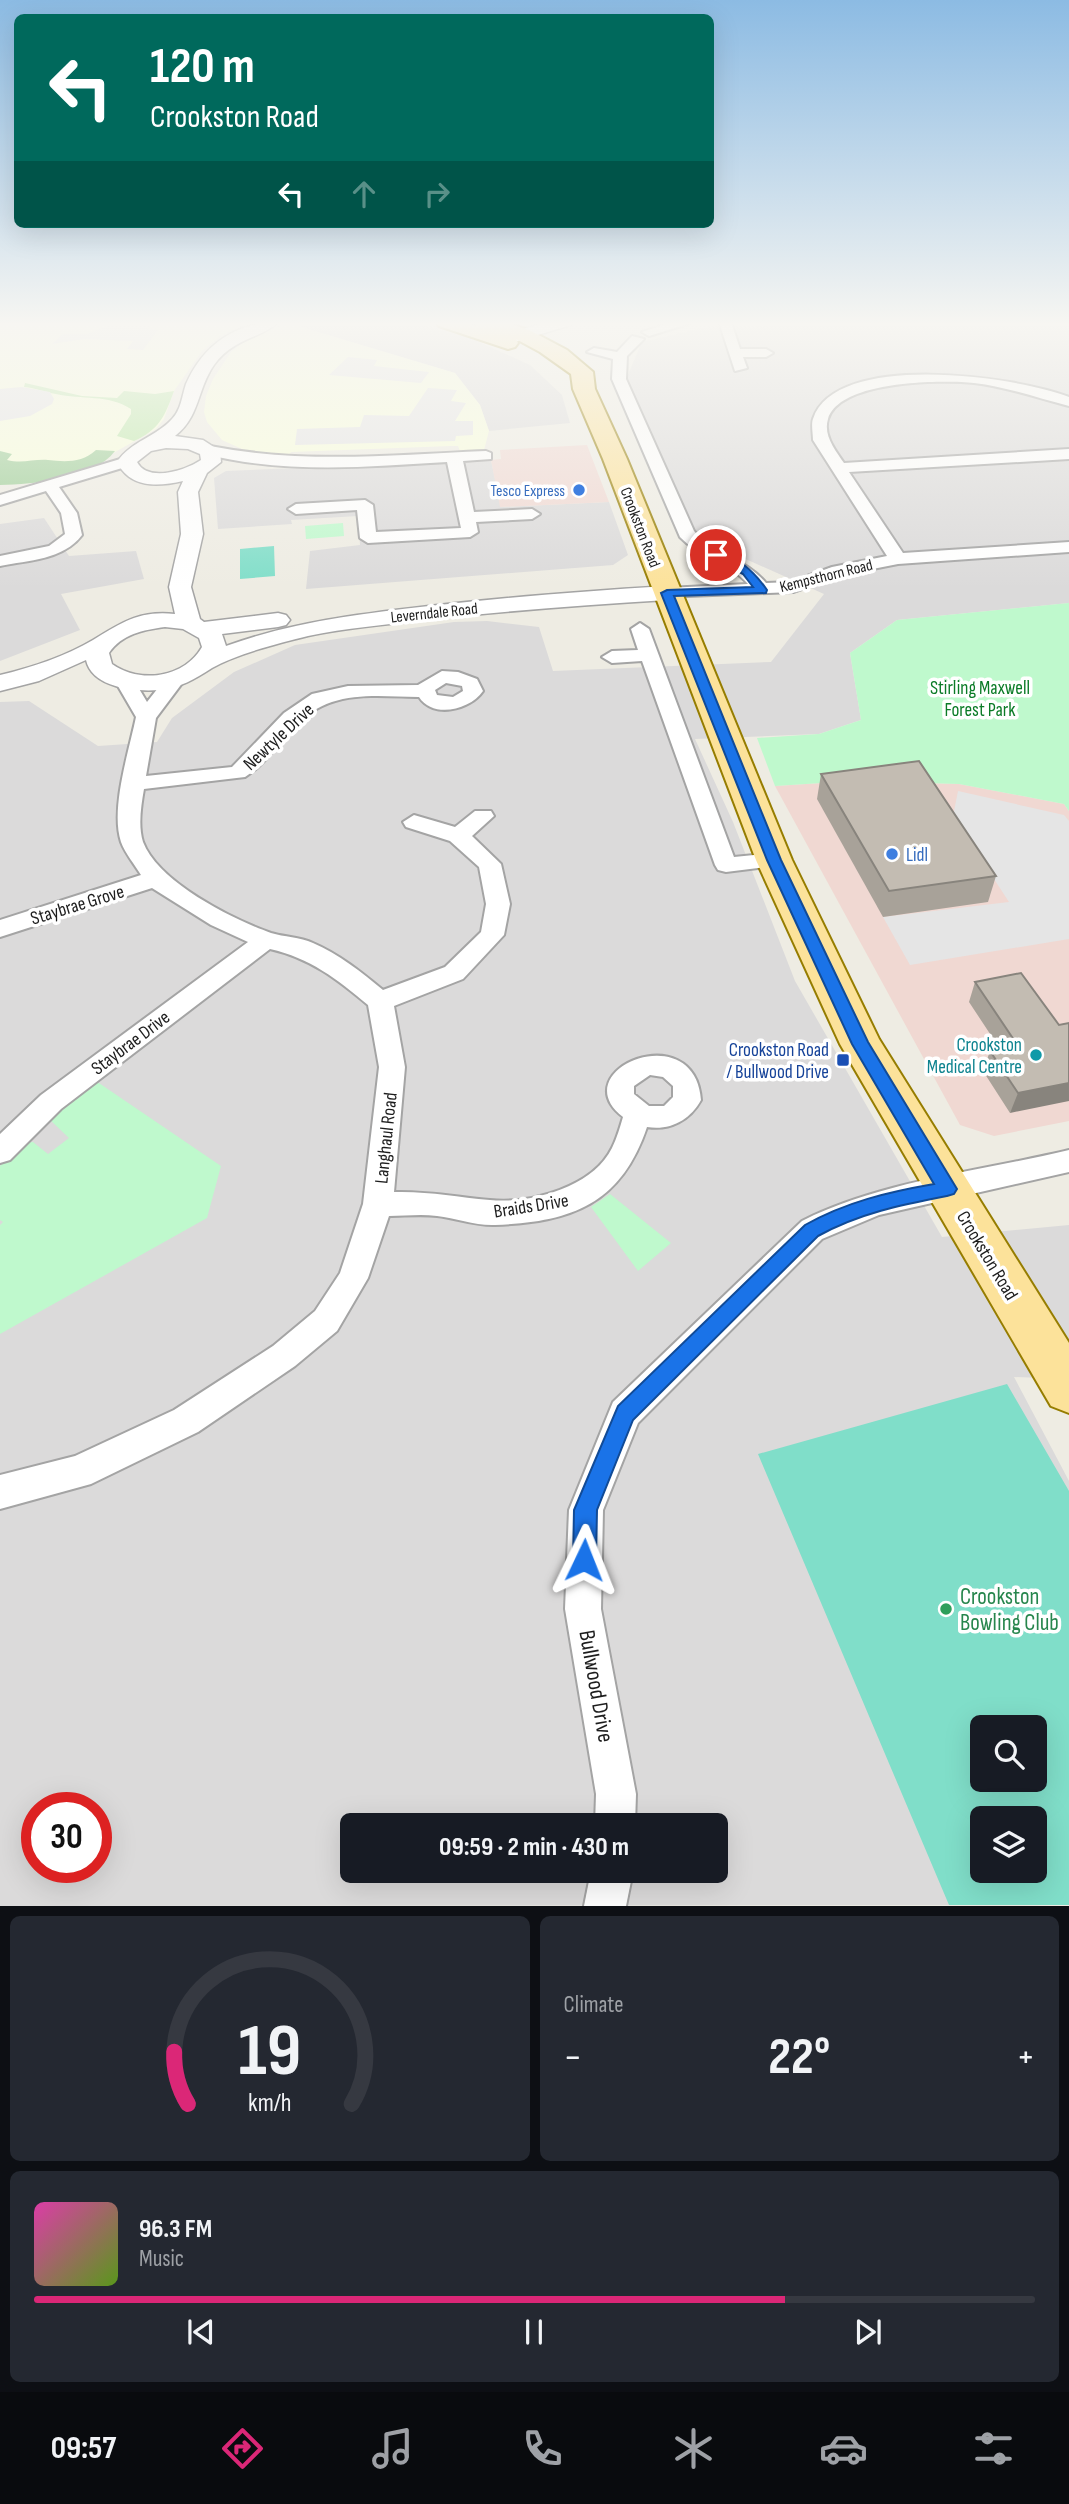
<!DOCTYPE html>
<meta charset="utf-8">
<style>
:root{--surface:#171b24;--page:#242831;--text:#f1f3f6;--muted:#9ea1a6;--line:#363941;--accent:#db2777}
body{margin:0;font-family:"Sofia Sans Condensed",sans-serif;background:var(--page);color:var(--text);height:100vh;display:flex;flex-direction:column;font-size:26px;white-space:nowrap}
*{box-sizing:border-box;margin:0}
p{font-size:23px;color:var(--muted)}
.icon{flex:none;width:38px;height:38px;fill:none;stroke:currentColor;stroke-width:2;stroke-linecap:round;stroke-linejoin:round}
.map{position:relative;height:1906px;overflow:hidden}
.sheet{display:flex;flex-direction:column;gap:10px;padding:10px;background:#0d0f14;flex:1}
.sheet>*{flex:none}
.guide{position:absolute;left:14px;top:14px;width:700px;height:214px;border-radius:10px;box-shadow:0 7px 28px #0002;background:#00695c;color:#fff;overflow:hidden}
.buttons{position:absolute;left:970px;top:1715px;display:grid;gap:14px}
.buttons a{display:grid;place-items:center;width:77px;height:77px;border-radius:10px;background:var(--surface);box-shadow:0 7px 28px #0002;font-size:35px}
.speed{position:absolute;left:21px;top:1792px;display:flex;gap:14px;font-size:35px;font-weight:700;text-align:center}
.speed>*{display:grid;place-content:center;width:91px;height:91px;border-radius:50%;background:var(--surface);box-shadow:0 7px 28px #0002;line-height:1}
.speed .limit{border:10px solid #d22;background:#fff;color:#111}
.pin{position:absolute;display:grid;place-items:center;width:60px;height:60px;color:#fff;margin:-30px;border:4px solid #fff;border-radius:50%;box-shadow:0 2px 7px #0007}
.me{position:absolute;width:77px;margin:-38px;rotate:2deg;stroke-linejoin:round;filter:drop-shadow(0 0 5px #0008)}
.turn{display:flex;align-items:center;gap:24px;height:147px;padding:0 21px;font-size:32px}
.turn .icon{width:91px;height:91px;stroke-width:2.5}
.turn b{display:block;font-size:49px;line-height:60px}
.lanes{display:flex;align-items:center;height:66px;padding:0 21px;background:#0003;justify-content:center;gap:35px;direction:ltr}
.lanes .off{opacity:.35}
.big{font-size:52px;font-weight:700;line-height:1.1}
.sheet .card{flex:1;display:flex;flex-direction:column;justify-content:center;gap:10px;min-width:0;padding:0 24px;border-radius:10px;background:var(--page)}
.sheet .dial{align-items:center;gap:0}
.dial svg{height:182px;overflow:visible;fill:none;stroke:var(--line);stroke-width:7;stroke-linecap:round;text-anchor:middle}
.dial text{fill:var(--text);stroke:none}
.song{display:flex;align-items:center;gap:21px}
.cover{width:84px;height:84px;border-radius:10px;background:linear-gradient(135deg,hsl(320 70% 55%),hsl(90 70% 35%))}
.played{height:7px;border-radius:4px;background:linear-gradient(90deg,var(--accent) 75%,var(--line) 75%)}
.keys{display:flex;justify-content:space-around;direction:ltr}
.heat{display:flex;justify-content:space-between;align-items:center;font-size:38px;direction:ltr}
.sheet .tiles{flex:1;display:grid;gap:10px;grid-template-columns:1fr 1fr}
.card:last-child{grid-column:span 2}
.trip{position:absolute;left:340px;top:1813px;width:388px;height:70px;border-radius:10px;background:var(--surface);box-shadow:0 7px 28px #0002;font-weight:700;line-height:70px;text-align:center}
.tabs{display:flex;height:112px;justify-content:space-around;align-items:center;background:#090b0e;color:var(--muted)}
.tabs .icon{width:49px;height:49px}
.tabs .active{color:var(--accent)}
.tabs b{font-size:32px;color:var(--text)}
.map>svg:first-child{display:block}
.residential{fill:#dbdada;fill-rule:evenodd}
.commercial{fill:#f0d8d2}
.education{fill:#f9ffdb}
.grass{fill:#bde9a8}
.forest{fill:#9ece97}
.park{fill:#bff9cd}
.pitch{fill:#80dec9;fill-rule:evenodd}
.parking{fill:#e5e5e5}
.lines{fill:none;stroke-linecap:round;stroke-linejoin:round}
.minor-casing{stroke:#a4a4a4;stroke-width:4}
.tertiary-casing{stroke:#a4a4a4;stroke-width:3}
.primary-casing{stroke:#967d00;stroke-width:4}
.minor{fill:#fff;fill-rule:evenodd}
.tertiary{fill:#fff;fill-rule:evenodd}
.primary{fill:#fce29a;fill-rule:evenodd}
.wall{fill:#a8a299}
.shaded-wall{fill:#88847d}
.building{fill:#c3bcb2;stroke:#88847d;stroke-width:2}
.route{fill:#1a73e8;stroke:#114b97;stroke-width:2}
.shop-dot{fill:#3f7fe0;stroke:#fff;stroke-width:2.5}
.culture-dot{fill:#0f9aa8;stroke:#fff;stroke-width:2.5}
.transit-dot{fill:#1a4fb4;stroke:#fff;stroke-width:2.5}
.leisure-dot{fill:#2e9e5b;stroke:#fff;stroke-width:2.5}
.labels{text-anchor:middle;stroke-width:7;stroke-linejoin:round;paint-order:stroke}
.far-shop-label{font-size:16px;fill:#366cbe;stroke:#fff;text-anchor:end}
.far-street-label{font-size:16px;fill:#1d1d1d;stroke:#fff}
.park-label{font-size:19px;fill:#0b7b27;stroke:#fff}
.street-label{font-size:19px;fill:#1d1d1d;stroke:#fff}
.shop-label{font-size:19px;fill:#366cbe;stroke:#fff;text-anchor:start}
.culture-label{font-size:19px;fill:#0d838f;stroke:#fff;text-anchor:end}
.transit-label{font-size:19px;fill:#164399;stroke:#fff;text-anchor:end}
.near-leisure-label{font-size:23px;fill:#27864d;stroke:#fff;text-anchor:start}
.near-street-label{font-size:23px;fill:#1d1d1d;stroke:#fff}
</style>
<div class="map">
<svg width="1069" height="1906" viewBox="0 0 1069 1906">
<rect width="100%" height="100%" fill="#eeece3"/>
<g class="residential">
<path d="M 285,322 L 412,322 L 470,338 L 530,365 L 562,395 L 570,423 L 489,431 L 480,405 L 455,373 Z"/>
<path d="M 1069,322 L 1069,603 L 897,620 L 850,653 L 861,720 L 819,734 L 695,739 L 733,822 L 795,981 L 942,1237 L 1069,1225 L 1069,1379 L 1014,1377 L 1069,1481 L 1069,1905 L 0,1906 L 0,702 L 29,701 L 98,746 L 157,742 L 172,718 L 234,672 L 295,645 L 454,622 L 487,621 L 539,627 L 553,671 L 771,662 L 824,594 L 694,536 L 626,379 L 642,342 L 707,327 ZM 982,1727 L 1034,1727 L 1034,1780 L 982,1780 ZM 37,1808 L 96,1808 L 96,1867 L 37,1867 ZM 982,1818 L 1034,1818 L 1034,1871 L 982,1871 ZM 352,1825 L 716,1825 L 716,1871 L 352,1871 Z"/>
<path d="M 491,460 L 501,507 L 609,502 L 628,555 L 613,565 L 306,589 L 310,551 L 360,545 L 358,516 L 291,520 L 292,524 L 218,529 L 214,478 L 226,471 Z"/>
<path d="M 44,518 L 69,556 L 136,551 L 144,579 L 61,594 L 80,630 L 0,661 L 0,524 Z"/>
</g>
<g class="commercial">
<path d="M 587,445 L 609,502 L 500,507 L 491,460 L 501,459 L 500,450 Z"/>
<path d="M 853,781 L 959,784 L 1064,804 L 1069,811 L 1069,1121 L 994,1136 L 960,1125 L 775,786 Z"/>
</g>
<g class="education">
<path d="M 0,322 L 249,322 L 220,336 L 202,351 L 174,391 L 164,419 L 156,429 L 108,456 L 60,476 L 0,459 Z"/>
<path d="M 288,323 L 455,373 L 480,405 L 489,431 L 484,450 L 460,451 L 458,446 L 451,446 L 291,452 L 288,456 L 251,453 L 222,440 L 207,422 L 204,412 L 206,396 L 213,379 L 231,352 L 245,341 Z"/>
</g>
<path class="grass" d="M 25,383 L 82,396 L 117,398 L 124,391 L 155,394 L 174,391 C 165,416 159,430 134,441 L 117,436 L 131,414 L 131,409 C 108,394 82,400 56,394 C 45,392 36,388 24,387 Z"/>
<path class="forest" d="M 96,450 L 115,451 C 93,480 34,484 0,485 L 0,451 L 12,454 L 7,460 C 22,464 33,459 48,460 C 65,462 82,463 96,450 Z"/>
<g class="park">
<path d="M 343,523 L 344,536 L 306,539 L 305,526 Z"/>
<path d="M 1069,603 L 1069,811 L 1064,804 L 959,784 L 853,781 L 775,786 L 757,738 L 819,734 L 861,720 L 850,653 L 897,620 Z"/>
<path d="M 93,1079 L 221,1166 L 207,1218 L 0,1334 L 0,1225 L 3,1222 L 0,1220 L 0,1166 L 23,1143 L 33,1142 L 48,1154 L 69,1138 L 48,1118 Z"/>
<path d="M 610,1194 L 671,1243 L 638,1271 L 591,1207 Z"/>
</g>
<g class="pitch">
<path d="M 274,546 L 275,576 L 240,579 L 240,549 Z"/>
<path d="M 1007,1384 L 1069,1491 L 1069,1905 L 949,1905 L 758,1454 ZM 982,1727 L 1034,1727 L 1034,1780 L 982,1780 ZM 982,1818 L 1034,1818 L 1034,1871 L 982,1871 Z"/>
</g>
<g class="parking">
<path d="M 117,322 L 153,322 L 147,328 L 158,330 L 143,350 L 127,349 L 133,341 L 84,339 L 52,344 L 63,334 L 87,334 Z"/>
<path d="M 348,357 L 377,360 L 374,366 L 429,372 L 421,383 L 329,375 Z"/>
<path d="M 22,387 L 50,392 L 54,399 L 52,404 L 30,416 L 0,421 L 0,389 Z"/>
<path d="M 428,388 L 457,390 L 451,401 L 466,403 L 455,421 L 473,421 L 473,435 L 456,436 L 455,441 L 295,445 L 297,429 L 360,427 L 364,415 L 409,416 Z"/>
<path d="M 958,791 L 1064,815 L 1069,821 L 1069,939 L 910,965 L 883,917 L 1009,902 L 953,816 Z"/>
</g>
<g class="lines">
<g class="minor-casing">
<g id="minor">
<path d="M 673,322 L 694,322 L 649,336 L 642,332 Z"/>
<path d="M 719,322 L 731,322 L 740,349 L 766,349 L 773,353 L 766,357 L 743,357 L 747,368 L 735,371 Z"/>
<path d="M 632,336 L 644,339 L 627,356 L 626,379 L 694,531 C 714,554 746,559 766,583 L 791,582 L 832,567 L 887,556 L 813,440 C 813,434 811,424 813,419 C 836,350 1019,377 1069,397 L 1069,406 C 1037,398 1008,387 974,383 C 942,380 840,380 828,419 C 823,435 835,450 844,463 L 1069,449 L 1069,459 L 849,472 L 903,553 L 1069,542 L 1069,552 L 898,564 L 842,575 L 793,592 L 661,597 L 658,593 L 661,589 L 667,588 L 748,584 C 730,563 699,557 680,537 L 612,379 L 613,359 L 587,352 L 594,348 L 617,352 Z"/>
<path d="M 210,446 C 302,464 393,455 486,451 L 491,453 L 491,459 L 463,461 L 474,512 L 532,509 L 540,514 L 532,519 L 476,522 L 478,532 L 470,537 L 368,543 L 360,538 L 357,510 L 296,514 L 288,509 L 296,504 L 365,500 L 373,505 L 376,532 L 461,528 L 447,462 C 366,467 284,474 205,454 L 202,451 Z"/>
<path d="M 127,457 L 132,459 L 132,465 L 59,487 L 77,513 L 82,535 C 63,560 29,560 0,566 L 0,556 L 49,546 L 65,534 L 61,513 L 46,491 L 0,505 L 0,495 Z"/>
<path d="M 640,623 L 649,629 L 734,857 L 774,853 L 782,855 L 785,860 L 782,865 L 726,872 L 718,870 L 715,865 L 642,661 L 612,663 L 602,657 L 612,651 L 638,650 L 631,629 Z"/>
<path d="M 442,671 L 458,672 L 477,679 L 483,691 C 470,710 433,719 419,697 C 369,696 327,689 291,730 C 276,746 264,765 245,777 L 144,789 C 141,806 138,826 143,842 C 158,882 232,919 271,933 C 284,937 300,937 313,943 C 339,954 361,972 383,990 L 445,967 L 481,932 L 486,904 L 479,867 L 450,841 L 406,827 L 403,822 L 414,815 L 455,827 L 475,811 L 491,811 L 494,816 L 472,836 L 501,864 L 510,904 L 504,935 L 463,979 L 394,1006 L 405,1067 L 394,1192 C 429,1191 456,1197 490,1200 C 531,1204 593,1187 612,1148 C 617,1138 620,1127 623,1117 C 562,1070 695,1015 701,1100 C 690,1120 670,1131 647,1127 C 621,1204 572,1222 495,1225 C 476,1226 456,1218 437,1216 C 421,1214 404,1216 389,1216 L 368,1278 L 337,1331 L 295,1366 L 198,1432 L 91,1484 L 0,1509 L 0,1475 L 75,1456 L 174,1410 L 273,1346 L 315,1311 L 340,1273 L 363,1204 L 379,1067 L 368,1005 C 337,979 310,958 270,949 L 61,1109 L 10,1160 L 0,1163 L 0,1134 L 41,1095 L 248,942 L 211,925 L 152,888 L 0,937 L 0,920 L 141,875 C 135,865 125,853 121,842 C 110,809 129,751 136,717 L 115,681 L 118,677 L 132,677 L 147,702 L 169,674 L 183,674 L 186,678 L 156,718 L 146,776 L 232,767 L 284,713 L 312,694 L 348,686 L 418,685 ZM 446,683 L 462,686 L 463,691 L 453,697 L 437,695 L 435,690 ZM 650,1075 L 663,1077 L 673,1086 L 673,1097 L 664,1106 L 649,1106 L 634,1094 L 634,1086 Z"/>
<path d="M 1069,1150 L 1069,1172 L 879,1215 L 822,1239 L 638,1423 L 603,1510 L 601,1609 L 636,1794 L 635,1825 L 595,1825 L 596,1794 L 565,1609 L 569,1510 L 613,1402 L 802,1221 C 881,1181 982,1171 1069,1150 Z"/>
<path d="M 591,1871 L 633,1871 L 626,1906 L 584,1906 Z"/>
</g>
</g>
<g class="tertiary-casing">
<g id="tertiary">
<path d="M 278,322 C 263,338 233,338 214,365 C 197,389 200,417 175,436 L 203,440 L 220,451 L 221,462 L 207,473 L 198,492 L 203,534 L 191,587 L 200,619 L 204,622 L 278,613 L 286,615 L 290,620 L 286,625 L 278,627 L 222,634 L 226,646 C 292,622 359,614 429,606 C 508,597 587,591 667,586 L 678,593 L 667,600 C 585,605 505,611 423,620 C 385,625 346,628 308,636 C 280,643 236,654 212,668 C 195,679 180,688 159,690 C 136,692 92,688 86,660 L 39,681 L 0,691 L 0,675 C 30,668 66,656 93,640 C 121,623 139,610 175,614 L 169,587 L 181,534 L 178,492 L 183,481 C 157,487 130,488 117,462 C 131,441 156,437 172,419 C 181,410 182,396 186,384 C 203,345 236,322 278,322 ZM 166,448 L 188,449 L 200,454 L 201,460 C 186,470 148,483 137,462 L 151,451 ZM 165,627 L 183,629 L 199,638 L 202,647 C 184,678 140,684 112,664 L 109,653 C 122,634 143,630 165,627 Z"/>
<path d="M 547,322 L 573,322 L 571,325 L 501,346 L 493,341 L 495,337 Z"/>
</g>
</g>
<g class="primary-casing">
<path id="primary" d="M 436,322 L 466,322 L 476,326 L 474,322 L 506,322 L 531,331 L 567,350 L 593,372 L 595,389 L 627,459 L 792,860 L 879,1039 L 1069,1343 L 1069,1413 L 1051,1406 L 840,1044 L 756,860 L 603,459 L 573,389 L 571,374 L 540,352 L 516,339 L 518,343 L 515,347 L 508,349 L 439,326 Z"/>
</g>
<use href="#minor" class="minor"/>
<use href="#tertiary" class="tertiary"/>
<use href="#primary" class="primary"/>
</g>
<g class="wall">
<path d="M 821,774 L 996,876 L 988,902 L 883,917 L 817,799 Z"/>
<path d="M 975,982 L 1059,1025 L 1010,1113 L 983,1071 L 990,1051 L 1000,1049 L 969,1002 Z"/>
</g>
<path class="shaded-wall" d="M 1069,1083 L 1069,1101 L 1010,1113 L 1018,1093 Z"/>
<g class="building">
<path d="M 919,761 L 996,876 L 889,891 L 821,774 Z"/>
<path d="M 1021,973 L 1059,1025 L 1069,1023 L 1069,1083 L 1018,1093 L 990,1051 L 1011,1047 L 1007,1041 L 1014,1040 L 975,982 Z"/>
</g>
<linearGradient id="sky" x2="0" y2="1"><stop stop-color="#8cbbe3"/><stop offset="0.55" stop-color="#f7f6f2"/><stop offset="1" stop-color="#f7f6f2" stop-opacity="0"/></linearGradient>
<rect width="1069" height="589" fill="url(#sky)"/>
<path class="route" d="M 712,553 C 734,551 756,574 767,590 L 766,593 L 674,596 L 781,860 L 868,1042 L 957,1189 L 954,1194 L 947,1196 C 901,1205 860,1213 818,1236 L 633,1420 L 597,1510 L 596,1560 L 593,1568 L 584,1571 L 576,1568 L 573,1560 L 574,1510 L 618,1406 L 805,1225 C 846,1202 888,1192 934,1184 L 852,1044 L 767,860 L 661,593 L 667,590 L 753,587 L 743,574 L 712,557 Z"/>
<g class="shop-dot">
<circle cx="579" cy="490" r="7"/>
<circle cx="892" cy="854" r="7"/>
</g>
<circle class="culture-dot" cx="1036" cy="1055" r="7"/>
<rect class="transit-dot" x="836" y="1053" width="14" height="14" rx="3.5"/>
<circle class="leisure-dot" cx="946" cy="1609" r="7"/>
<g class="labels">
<g class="far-shop-label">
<text x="565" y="496">Tesco Express</text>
</g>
<g class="far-street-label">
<text transform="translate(641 527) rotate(69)" y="6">Crookston Road</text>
<text transform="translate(826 575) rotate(-14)" y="6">Kempsthorn Road</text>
<text transform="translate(434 612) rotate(-6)" y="6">Leverndale Road</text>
</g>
<g class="park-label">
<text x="980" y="694">Stirling Maxwell<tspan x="980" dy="22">Forest Park</tspan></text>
</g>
<g class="street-label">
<text transform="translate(278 736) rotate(-43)" y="7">Newtyle Drive</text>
<text transform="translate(77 904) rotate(-17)" y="7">Staybrae Grove</text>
<text transform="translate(130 1042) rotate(-37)" y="7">Staybrae Drive</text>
<text transform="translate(385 1138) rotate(-84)" y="7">Langhaul Road</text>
<text transform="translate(531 1205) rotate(-9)" y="7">Braids Drive</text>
<text transform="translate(988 1255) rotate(59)" y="7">Crookston Road</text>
</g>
<g class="shop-label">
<text x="906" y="861">Lidl</text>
</g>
<g class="culture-label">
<text x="1022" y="1051">Crookston<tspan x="1022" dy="22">Medical Centre</tspan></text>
</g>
<g class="transit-label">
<text x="829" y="1056">Crookston Road<tspan x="829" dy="22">/ Bullwood Drive</tspan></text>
</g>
<g class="near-leisure-label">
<text x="960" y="1604">Crookston<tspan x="960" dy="26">Bowling Club</tspan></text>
</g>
<g class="near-street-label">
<text transform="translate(597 1686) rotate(80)" y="8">Bullwood Drive</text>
</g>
</g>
</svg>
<div class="buttons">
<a><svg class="icon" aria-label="search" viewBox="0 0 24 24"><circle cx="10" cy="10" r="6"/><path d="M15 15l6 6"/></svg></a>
<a><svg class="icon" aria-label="layers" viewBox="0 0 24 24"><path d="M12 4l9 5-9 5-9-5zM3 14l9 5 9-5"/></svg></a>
</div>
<div class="speed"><div class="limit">30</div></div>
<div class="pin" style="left:716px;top:555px;background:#d93025"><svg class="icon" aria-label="arrive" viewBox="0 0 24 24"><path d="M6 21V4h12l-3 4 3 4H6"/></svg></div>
<svg class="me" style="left:584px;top:1560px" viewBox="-20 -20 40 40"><path d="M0-17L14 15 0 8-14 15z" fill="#1a73e8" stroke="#fff" stroke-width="4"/></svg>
<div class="trip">09:59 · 2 min · 430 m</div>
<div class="guide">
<div class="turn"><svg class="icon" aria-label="left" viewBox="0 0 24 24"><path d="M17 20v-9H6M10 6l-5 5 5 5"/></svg><div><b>120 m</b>Crookston Road</div></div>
<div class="lanes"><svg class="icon" aria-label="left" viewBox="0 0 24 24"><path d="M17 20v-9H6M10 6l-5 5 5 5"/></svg><svg class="icon off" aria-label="ahead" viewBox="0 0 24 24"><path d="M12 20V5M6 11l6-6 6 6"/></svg><svg class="icon off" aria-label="right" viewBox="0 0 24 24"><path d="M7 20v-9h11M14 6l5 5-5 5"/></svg></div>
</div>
</div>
<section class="sheet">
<div class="tiles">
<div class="card dial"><svg viewBox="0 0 100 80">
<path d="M14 69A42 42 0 1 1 86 69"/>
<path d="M14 69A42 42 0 0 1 8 46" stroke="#db2777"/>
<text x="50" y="56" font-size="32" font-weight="700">19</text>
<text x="50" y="72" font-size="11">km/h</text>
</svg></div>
<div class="card"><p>Climate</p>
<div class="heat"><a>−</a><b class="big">22°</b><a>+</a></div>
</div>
<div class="card">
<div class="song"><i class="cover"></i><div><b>96.3 FM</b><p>Music</p></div></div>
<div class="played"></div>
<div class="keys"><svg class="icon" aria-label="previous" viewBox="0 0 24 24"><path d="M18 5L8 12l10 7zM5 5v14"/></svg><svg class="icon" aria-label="pause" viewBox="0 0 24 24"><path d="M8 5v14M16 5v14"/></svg><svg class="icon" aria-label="next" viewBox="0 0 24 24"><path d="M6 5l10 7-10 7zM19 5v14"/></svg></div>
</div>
</div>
</section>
<nav class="tabs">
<b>09:57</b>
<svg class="icon active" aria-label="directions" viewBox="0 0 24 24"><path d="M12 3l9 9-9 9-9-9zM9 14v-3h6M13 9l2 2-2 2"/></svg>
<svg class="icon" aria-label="music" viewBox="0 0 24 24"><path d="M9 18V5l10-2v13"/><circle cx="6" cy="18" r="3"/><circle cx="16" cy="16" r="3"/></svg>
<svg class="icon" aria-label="phone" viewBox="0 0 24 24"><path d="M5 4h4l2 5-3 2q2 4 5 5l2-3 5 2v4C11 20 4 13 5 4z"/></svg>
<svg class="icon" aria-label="climate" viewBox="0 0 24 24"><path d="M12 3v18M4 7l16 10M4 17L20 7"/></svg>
<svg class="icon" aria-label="car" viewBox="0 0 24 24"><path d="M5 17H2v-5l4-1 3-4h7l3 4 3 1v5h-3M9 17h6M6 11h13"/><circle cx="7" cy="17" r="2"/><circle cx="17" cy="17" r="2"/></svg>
<svg class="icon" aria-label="filters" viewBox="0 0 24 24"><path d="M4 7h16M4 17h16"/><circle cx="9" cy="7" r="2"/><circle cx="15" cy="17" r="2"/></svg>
</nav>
